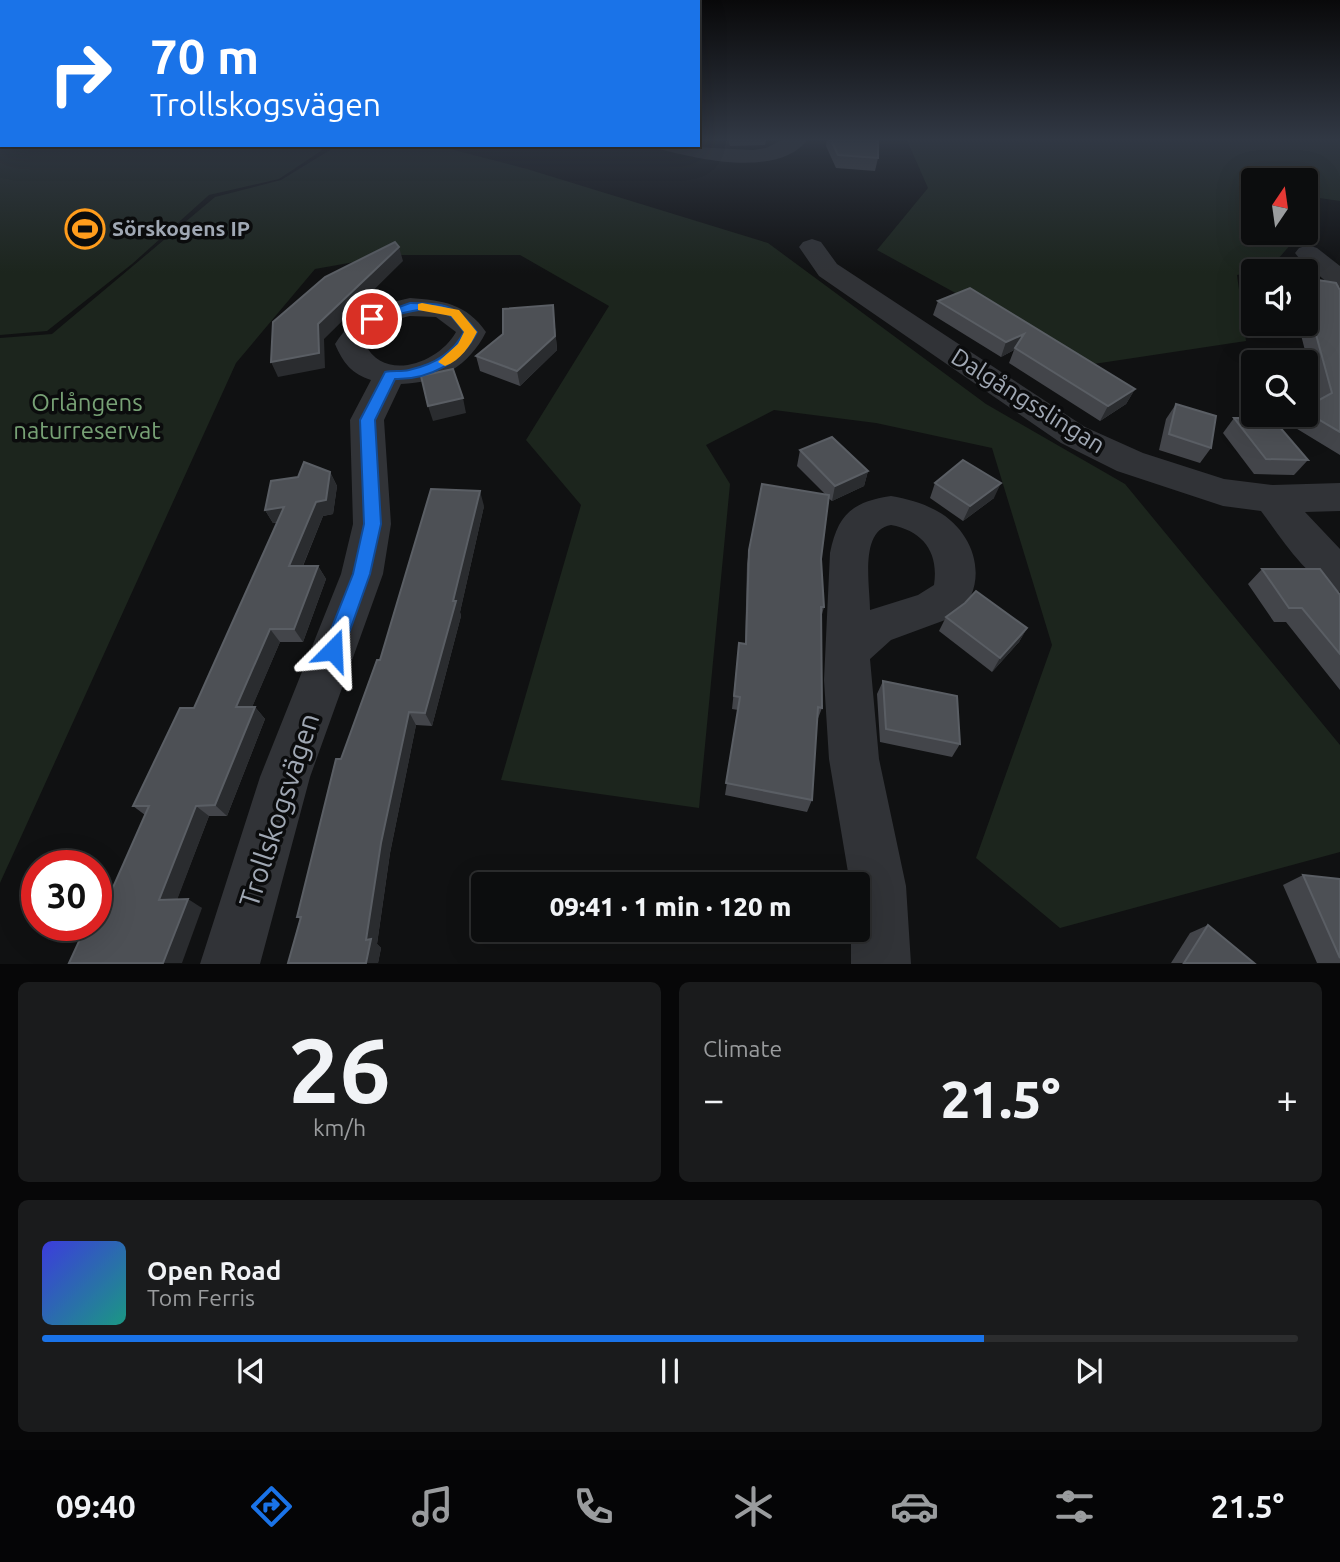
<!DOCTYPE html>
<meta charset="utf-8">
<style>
:root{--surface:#0c0d0e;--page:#1a1b1c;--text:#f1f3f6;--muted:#9a9c9e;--line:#2c2d2e;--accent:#1a73e8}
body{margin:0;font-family:Ubuntu,sans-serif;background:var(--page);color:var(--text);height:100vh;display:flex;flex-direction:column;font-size:26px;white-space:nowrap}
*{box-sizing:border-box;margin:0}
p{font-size:23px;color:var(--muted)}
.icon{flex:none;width:38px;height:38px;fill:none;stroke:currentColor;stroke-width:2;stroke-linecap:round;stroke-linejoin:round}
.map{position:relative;height:964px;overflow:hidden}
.panel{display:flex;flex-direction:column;gap:18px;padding:18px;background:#070708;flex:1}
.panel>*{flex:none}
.hud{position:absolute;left:0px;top:0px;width:700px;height:147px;box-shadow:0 7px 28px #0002,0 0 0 2px var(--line);background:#1a73e8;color:#fff;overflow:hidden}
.needle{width:46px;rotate:13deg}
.controls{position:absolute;left:1241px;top:168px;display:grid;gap:14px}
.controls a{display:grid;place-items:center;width:77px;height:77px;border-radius:7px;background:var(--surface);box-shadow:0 7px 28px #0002,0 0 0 2px var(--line);font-size:35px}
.speed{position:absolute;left:21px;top:850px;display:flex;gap:14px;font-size:35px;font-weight:700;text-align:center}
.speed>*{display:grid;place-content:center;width:91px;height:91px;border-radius:50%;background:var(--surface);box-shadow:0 7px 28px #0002,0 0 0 2px var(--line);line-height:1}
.speed .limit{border:10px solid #d22;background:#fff;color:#111}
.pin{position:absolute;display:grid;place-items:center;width:60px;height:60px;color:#fff;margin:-30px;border:4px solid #fff;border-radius:50%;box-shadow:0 2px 7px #0007}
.me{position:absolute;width:77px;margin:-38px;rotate:21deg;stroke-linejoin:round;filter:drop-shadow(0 0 5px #0008)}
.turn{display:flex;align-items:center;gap:24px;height:147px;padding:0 35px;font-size:32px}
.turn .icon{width:91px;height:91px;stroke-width:2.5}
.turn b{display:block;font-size:49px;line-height:60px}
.big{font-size:52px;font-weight:800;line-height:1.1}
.panel .card{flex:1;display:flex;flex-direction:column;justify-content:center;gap:10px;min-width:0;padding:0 24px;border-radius:10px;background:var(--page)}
.panel .dial{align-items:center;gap:0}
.dial b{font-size:91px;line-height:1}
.song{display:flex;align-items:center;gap:21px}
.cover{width:84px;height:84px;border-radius:10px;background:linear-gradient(135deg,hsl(240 70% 55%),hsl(170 70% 35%))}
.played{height:7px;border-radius:4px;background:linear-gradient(90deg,var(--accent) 75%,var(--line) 75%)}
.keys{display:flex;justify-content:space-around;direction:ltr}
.heat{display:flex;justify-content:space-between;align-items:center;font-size:38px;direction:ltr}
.panel .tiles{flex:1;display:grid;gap:18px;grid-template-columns:1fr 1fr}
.card:last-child{grid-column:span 2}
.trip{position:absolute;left:471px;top:872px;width:399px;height:70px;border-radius:7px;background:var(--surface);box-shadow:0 7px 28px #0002,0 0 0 2px var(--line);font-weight:800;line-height:70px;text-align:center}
.tabs{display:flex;height:112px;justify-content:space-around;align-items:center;background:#050506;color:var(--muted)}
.tabs .icon{width:49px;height:49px}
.tabs .on{color:var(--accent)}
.tabs b{font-size:32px;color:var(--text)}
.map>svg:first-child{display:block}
.green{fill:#1c251d}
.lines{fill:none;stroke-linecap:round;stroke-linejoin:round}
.street{fill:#313337;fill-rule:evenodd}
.wall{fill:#43454a}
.shaded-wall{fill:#2a2c2f}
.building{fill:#4d5055;stroke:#5a5e64;stroke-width:2}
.route{fill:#1a73e8;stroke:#114b97;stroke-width:2}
.slow{fill:#f59e0b}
.labels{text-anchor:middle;stroke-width:7;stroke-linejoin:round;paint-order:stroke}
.far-poi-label{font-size:21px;font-weight:bold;fill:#a0a8b4;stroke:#0b0c0d;text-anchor:start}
.street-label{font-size:24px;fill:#a0a8b4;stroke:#0b0c0d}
.park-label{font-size:24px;fill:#77a175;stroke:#0b0c0d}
.near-street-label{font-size:28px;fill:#a0a8b4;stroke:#0b0c0d}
</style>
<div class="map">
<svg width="1340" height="964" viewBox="0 0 1340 964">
<rect width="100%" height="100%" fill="#101112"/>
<g class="green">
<path d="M 906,138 L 1340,138 L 1340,201 L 1306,196 L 1306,180 L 1253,180 L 1253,233 L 1286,233 L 1293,242 L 1269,269 L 1237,275 L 1246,341 L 1087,365 L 877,250 L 928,188 Z"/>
<path d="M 27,145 L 324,145 L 321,151 L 279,179 L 209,195 L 132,264 L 47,331 L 0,335 L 0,147 Z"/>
<path d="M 332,145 L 435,145 L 527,169 L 768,243 L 986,404 L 1125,484 L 1340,745 L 1340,852 L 1060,928 L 976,858 L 1052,645 L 992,448 L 876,423 L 774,410 L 706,445 L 730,484 L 699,808 L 501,780 L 581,505 L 526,440 L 609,306 L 520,255 L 394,255 L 315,269 L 236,363 L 0,883 L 0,338 L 52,334 L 215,197 L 281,180 L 330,150 Z"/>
</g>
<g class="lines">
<g class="street">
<path d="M 786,138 L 809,138 C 780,179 699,159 659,149 L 656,145 L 753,150 L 766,148 Z"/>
<path d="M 812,239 L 821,242 L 837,264 L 1085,427 L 1143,453 L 1224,479 L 1273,485 L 1340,483 L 1340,511 L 1305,512 L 1340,549 L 1340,592 C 1307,580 1282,539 1261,511 L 1223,506 L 1117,471 L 1061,443 L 819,276 L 799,247 L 803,242 Z"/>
<path d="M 1308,245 L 1317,248 L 1340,266 L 1340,287 L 1330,285 L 1299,258 L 1295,253 L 1299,248 Z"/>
<path d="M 410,298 C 442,300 467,304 486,332 C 469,366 439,383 401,384 L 384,420 L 391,524 L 383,574 L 310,777 L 260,964 L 200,964 L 260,777 L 341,574 L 353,524 L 350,420 L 371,380 C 352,374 343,363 335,344 C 356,312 374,306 410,298 ZM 410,316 L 436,317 L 456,332 C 439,363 384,383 365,344 C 375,327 391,320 410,316 Z"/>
<path d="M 891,496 C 907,499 923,503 937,511 C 976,532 991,585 956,616 L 891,640 L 870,659 L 879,759 L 906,886 L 911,964 L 851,964 L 851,929 L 858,929 L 858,884 L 850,884 L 829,759 L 824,680 L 830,553 C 838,514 852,502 891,496 ZM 891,525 C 923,531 939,552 934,585 L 918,595 L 870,610 C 870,586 859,530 891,525 Z"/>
</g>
</g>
<g class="wall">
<path d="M 728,138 L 767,138 L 765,145 L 730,146 Z"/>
<path d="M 827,138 L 878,138 L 878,158 L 875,171 L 836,168 L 826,146 Z"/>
<path d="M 1306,278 L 1340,290 L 1340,455 L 1289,424 L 1296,415 L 1306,415 L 1306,407 L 1318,401 L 1301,335 L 1298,335 L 1294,324 L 1306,324 Z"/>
<path d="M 938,301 L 1135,389 L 1126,404 L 1100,421 L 1009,363 L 1014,350 L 1001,357 L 933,315 Z"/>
<path d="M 553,305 L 557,350 L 520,386 L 480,371 L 476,356 Z"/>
<path d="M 1176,404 L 1211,448 L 1200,463 L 1159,450 L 1166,419 Z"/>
<path d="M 1234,418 L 1308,460 L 1294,475 L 1254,474 L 1223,433 Z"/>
<path d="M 800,450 L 868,471 L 864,486 L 832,501 L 828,498 L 821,559 L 824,607 L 821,618 L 822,708 L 817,721 L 812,800 L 807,812 L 725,795 L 738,710 L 732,709 L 739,643 L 745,644 L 747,564 L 749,550 L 825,494 L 797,466 Z"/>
<path d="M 330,472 L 337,486 L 333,514 L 323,516 L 303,566 L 318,566 L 326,579 L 303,642 L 280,642 L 252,707 L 255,707 L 265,719 L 227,816 L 209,816 L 177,899 L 202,908 L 107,901 L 145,815 L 133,806 L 194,708 L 277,523 L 273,523 L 265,510 Z"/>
<path d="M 935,483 L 994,498 L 963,521 L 930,498 Z"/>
<path d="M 484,506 L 460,612 L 461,616 L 432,726 L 416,725 L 390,853 L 377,944 L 381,948 L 378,963 L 288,963 L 300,919 L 297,917 L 341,759 L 380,660 Z"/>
<path d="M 1262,569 L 1340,595 L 1340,690 L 1286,622 L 1274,622 L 1248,584 Z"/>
<path d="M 946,617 L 1027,628 L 1019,642 L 992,672 L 939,631 Z"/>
<path d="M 883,681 L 960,744 L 952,757 L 880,742 L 877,694 Z"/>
<path d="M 1303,875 L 1340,879 L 1340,963 L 1317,963 L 1283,885 Z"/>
<path d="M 1208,925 L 1254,963 L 1171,963 L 1190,933 Z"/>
</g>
<g class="shaded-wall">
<path d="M 399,247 L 403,261 L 324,339 L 325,368 L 278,377 L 271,362 L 318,324 Z"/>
<path d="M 553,305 L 557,350 L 520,386 L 517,371 Z"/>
<path d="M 1024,334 L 1014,350 L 1001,357 L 1006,342 Z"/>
<path d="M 1135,389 L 1126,404 L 1100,421 L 1108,406 Z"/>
<path d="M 463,398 L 466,413 L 433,421 L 428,406 Z"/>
<path d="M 868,471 L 864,486 L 832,501 L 835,486 Z"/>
<path d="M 330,472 L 337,486 L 333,514 L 323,516 L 297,580 L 289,566 L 316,502 Z"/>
<path d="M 1001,483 L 994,498 L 963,521 L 970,506 Z"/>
<path d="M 480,491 L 484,506 L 460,612 L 461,616 L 432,726 L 425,713 Z"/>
<path d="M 284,507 L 292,520 L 273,523 L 265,510 Z"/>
<path d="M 318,566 L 326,579 L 303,642 L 294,629 Z"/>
<path d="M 1027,628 L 1019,642 L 992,672 L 1000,658 Z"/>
<path d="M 270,629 L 280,642 L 247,719 L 236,707 Z"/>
<path d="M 255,707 L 265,719 L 227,816 L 215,805 Z"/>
<path d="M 409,712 L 416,725 L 390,853 L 377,944 L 381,948 L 378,963 L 366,963 L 366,940 L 381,843 Z"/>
<path d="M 196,806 L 209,816 L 174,908 L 159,900 Z"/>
<path d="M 188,899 L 202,908 L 182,963 L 163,963 Z"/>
</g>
<g class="building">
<path d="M 830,138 L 878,138 L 878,158 L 838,155 Z"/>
<path d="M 395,242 L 399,247 L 318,324 L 319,353 L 271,362 L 273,322 L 325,277 Z"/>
<path d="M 1306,278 L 1336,283 L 1340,290 L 1340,432 L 1306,412 L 1306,407 L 1332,393 L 1312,320 L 1309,320 L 1306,311 Z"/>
<path d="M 970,288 L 1135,389 L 1108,406 L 1015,348 L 1024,334 L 1006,342 L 938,301 Z"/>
<path d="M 553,305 L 555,336 L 517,371 L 476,356 L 503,334 L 503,309 Z"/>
<path d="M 453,369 L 463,398 L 428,406 L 421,376 Z"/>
<path d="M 1176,404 L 1216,416 L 1211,448 L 1169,434 Z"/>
<path d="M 1234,418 L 1272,418 L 1308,460 L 1266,459 Z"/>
<path d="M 832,437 L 868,471 L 835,486 L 800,450 Z"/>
<path d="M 963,460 L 1001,483 L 970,506 L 935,483 Z"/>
<path d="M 304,462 L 330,472 L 326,500 L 316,502 L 289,566 L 318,566 L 294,629 L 270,629 L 236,707 L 255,707 L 215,805 L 196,806 L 159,900 L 188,899 L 163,963 L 69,963 L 86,926 L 96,926 L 96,903 L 97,902 L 107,901 L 149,806 L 133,806 L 180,708 L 194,708 L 284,507 L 265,510 L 271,481 L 298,477 Z"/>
<path d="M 762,484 L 829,495 L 821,559 L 824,607 L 821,607 L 822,708 L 818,707 L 812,800 L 726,783 L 740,697 L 734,696 L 739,643 L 746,644 L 749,550 Z"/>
<path d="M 431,489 L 480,491 L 453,601 L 456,601 L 425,713 L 409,712 L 381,843 L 366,940 L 371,939 L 366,963 L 288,963 L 301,917 L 297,917 L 336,759 L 341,759 L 377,660 L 380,660 Z"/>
<path d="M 1262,569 L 1320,569 L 1340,595 L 1340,654 L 1302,608 L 1289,608 Z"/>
<path d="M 976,591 L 1027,628 L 1000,658 L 946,617 L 965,603 Z"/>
<path d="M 883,681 L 957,696 L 960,744 L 886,729 Z"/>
<path d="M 1303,875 L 1340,879 L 1340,958 Z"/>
<path d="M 1208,925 L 1254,963 L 1184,963 Z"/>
</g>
<linearGradient id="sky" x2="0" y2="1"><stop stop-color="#09090a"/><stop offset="0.51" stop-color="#313844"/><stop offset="1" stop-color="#313844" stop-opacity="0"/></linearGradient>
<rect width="1340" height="273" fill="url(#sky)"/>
<path class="route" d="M 410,303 C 444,304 456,304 477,332 C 462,362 429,380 395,379 L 375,420 L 381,524 L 370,574 L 343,650 L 340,656 L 333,659 L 326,656 L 323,650 L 353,574 L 364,524 L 360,420 L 385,372 C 393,370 401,372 409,370 C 432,365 453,354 464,332 C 460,327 455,318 449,315 C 425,302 396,316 372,322 L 366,319 Z"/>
<path class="slow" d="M 422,303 L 459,310 L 477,332 C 470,346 461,360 445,366 L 438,362 L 458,344 L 464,332 L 451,316 L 418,310 L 418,304 Z"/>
<defs>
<g id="stadium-ring" transform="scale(2.0125)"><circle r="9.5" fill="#0b0c0d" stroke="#ff9c1c" stroke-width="1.5"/><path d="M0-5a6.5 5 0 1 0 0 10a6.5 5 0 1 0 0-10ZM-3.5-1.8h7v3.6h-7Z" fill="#ff9c1c"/></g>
</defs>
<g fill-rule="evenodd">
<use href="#stadium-ring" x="85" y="229"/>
</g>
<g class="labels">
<g class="far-poi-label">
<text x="112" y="236">Sörskogens IP</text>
</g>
<g class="street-label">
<text transform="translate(1028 401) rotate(32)" y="8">Dalgångsslingan</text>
</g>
<g class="park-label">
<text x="87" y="411">Orlångens<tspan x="87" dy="28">naturreservat</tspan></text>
</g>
<g class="near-street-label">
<text transform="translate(279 810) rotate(-72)" y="10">Trollskogsvägen</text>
</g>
</g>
</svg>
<div class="controls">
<a><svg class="needle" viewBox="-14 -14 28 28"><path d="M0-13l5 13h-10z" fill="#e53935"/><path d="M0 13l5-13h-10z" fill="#9a9c9e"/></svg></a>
<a><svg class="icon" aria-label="sound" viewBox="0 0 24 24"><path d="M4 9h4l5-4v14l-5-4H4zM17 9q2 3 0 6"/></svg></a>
<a><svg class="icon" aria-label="search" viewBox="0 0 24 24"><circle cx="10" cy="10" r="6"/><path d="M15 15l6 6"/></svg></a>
</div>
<div class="speed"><div class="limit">30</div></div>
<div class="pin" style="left:372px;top:319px;background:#d93025"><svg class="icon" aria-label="arrive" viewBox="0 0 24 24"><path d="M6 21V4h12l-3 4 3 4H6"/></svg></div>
<svg class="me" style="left:333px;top:650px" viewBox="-20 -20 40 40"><path d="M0-17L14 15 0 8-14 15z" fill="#1a73e8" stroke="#fff" stroke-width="4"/></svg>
<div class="trip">09:41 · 1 min · 120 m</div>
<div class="hud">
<div class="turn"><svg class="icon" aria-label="right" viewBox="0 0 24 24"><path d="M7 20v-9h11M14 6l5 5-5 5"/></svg><div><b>70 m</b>Trollskogsvägen</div></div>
</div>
</div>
<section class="panel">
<div class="tiles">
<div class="card dial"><b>26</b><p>km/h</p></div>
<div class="card"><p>Climate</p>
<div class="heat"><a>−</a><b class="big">21.5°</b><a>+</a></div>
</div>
<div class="card">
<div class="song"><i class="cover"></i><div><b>Open Road</b><p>Tom Ferris</p></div></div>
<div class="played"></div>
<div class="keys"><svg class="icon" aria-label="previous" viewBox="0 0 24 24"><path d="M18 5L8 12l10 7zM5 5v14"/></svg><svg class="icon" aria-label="pause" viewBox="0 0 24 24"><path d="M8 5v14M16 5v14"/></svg><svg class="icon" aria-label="next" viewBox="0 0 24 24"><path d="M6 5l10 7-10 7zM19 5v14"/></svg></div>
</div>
</div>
</section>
<nav class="tabs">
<b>09:40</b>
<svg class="icon on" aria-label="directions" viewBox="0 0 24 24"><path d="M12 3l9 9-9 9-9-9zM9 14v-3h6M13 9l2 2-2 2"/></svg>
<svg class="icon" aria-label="music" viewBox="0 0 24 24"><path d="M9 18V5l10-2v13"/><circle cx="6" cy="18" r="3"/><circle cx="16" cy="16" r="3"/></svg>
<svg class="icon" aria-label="phone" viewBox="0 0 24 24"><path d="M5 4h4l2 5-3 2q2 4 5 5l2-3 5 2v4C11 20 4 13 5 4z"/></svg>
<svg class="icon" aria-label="climate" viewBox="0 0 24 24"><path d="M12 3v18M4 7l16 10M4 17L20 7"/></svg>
<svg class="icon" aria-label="car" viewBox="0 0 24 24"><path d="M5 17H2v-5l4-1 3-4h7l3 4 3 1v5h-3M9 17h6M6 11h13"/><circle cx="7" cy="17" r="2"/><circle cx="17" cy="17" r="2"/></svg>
<svg class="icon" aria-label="filters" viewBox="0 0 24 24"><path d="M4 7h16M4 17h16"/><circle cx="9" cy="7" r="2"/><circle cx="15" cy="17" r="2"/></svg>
<b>21.5°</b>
</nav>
